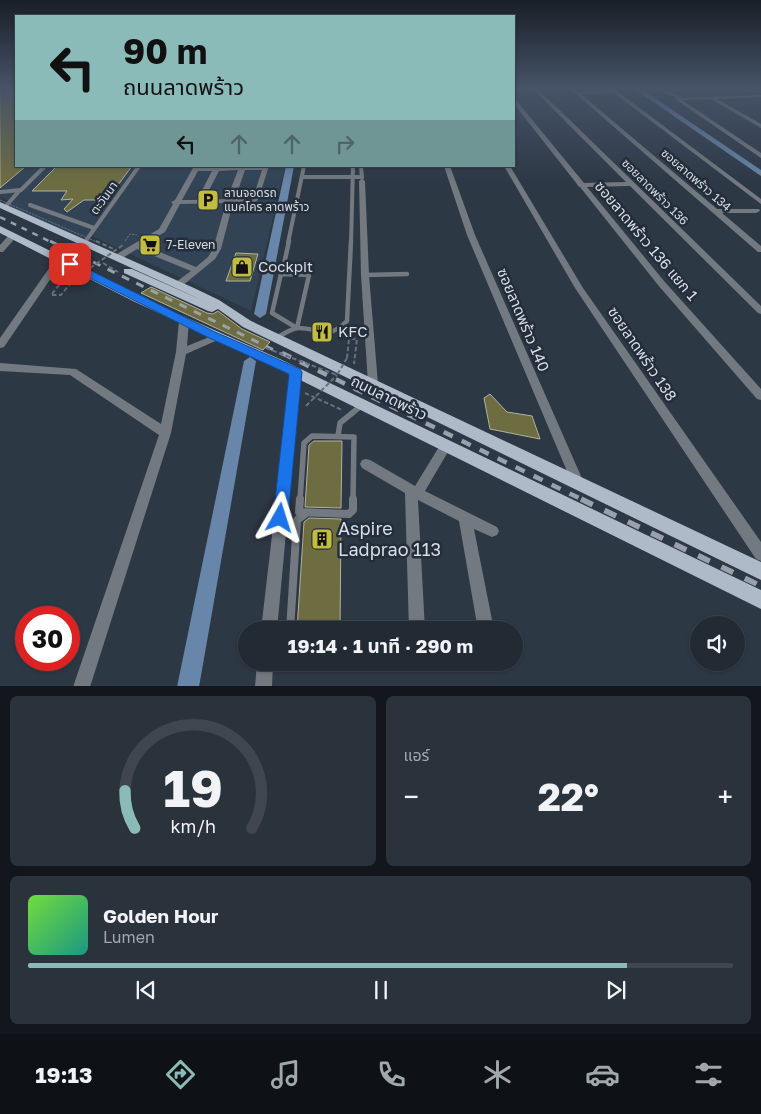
<!DOCTYPE html>
<html lang="th">
<meta charset="utf-8">
<style>
:root{--surface:#222a34;--page:#2a323c;--text:#f1f3f6;--muted:#a2a7ac;--line:#3f464f;--accent:#8bbbb9}
body{margin:0;font-family:"Golos Text","Noto Sans Thai",sans-serif;background:var(--page);color:var(--text);height:100vh;display:flex;flex-direction:column;font-size:19px;white-space:nowrap}
*{box-sizing:border-box;margin:0}
p{font-size:16px;color:var(--muted)}
.icon{flex:none;width:28px;height:28px;fill:none;stroke:currentColor;stroke-width:2;stroke-linecap:round;stroke-linejoin:round}
.map{position:relative;height:686px;overflow:hidden}
.sheet{display:flex;flex-direction:column;gap:10px;padding:10px;background:#13171d;flex:1}
.sheet>*{flex:none}
.banner{position:absolute;left:15px;top:15px;width:500px;height:152px;border-radius:0px;box-shadow:0 1px 4px #0004,0 0 0 1px var(--line);background:#8bbbb9;color:#111;overflow:hidden}
.fabs{position:absolute;left:690px;top:616px;display:grid;gap:10px}
.fabs a{display:grid;place-items:center;width:55px;height:55px;border-radius:50%;background:var(--surface);box-shadow:0 1px 4px #0004,0 0 0 1px var(--line);font-size:25px}
.speed{position:absolute;left:15px;top:606px;display:flex;gap:10px;font-size:25px;font-weight:700;text-align:center}
.speed>*{display:grid;place-content:center;width:65px;height:65px;border-radius:50%;background:var(--surface);box-shadow:0 1px 4px #0004,0 0 0 1px var(--line);line-height:1}
.speed .limit{border:8px solid #d22;background:#fff;color:#111}
.pin{position:absolute;display:grid;place-items:center;width:42px;height:42px;color:#fff;margin:-21px;border-radius:10px;box-shadow:0 2px 8px #0006}
.me{position:absolute;width:55px;margin:-28px;rotate:6deg;stroke-linejoin:round;filter:drop-shadow(0 0 4px #0008)}
.turn{display:flex;align-items:center;gap:18px;height:105px;padding:0 25px;font-size:22px}
.turn .icon{width:65px;height:65px;stroke-width:2.5}
.turn b{display:block;font-size:35px;line-height:42px}
.lanes{display:flex;align-items:center;height:48px;padding:0 25px;background:#0003;justify-content:center;gap:25px;direction:ltr}
.lanes .off{opacity:.35}
.big{font-size:38px;font-weight:700;line-height:1.1}
.sheet .tile{flex:1;display:flex;flex-direction:column;justify-content:center;gap:8px;min-width:0;padding:0 18px;border-radius:8px;background:var(--page)}
.sheet .dial{align-items:center;gap:0}
.dial svg{height:130px;overflow:visible;fill:none;stroke:var(--line);stroke-width:7;stroke-linecap:round;text-anchor:middle}
.dial text{fill:var(--text);stroke:none}
.song{display:flex;align-items:center;gap:15px}
.cover{width:60px;height:60px;border-radius:8px;background:linear-gradient(135deg,hsl(100 70% 55%),hsl(170 70% 35%))}
.played{height:5px;border-radius:2px;background:linear-gradient(90deg,var(--accent) 85%,var(--line) 85%)}
.keys{display:flex;justify-content:space-around;direction:ltr}
.heat{display:flex;justify-content:space-between;align-items:center;font-size:28px;direction:ltr}
.sheet .tiles{flex:1;display:grid;gap:10px;grid-template-columns:1fr 1fr}
.tile:last-child{grid-column:span 2}
.trip{position:absolute;left:238px;top:621px;width:285px;height:50px;border-radius:25px;background:var(--surface);box-shadow:0 1px 4px #0004,0 0 0 1px var(--line);font-weight:700;line-height:50px;text-align:center}
.menu{display:flex;height:80px;justify-content:space-around;align-items:center;background:#0e1115;color:var(--muted)}
.menu .icon{width:35px;height:35px}
.menu .on{color:var(--accent)}
.menu b{font-size:22px;color:var(--text)}
.map>svg:first-child{display:block}
.built{fill:#324355}
.lines{fill:none;stroke-linecap:round;stroke-linejoin:round}
.canal{fill:#6786a9;fill-rule:evenodd}
.building{fill:#6e6d41;stroke:#b2b29e}
.path-far1{stroke:#67707c;stroke-width:1;stroke-dasharray:2.5 1;stroke-linecap:butt}
.path{stroke:#67707c;stroke-width:2;stroke-dasharray:4.5 2.5;stroke-linecap:butt}
.service-far4{stroke:#737980;stroke-width:2.5}
.service-far3{stroke:#737980;stroke-width:4}
.service-far2{stroke:#737980;stroke-width:4.5}
.service-far1{stroke:#737980;stroke-width:5.5}
.service{stroke:#737980;stroke-width:8}
.minor{fill:#737980;fill-rule:evenodd}
.primary{fill:#aebac8;fill-rule:evenodd}
.rail-far3{stroke:#99a1ab;stroke-width:2.5;stroke-dasharray:6 6;stroke-linecap:butt}
.rail-far2{stroke:#99a1ab;stroke-width:3;stroke-dasharray:8 8;stroke-linecap:butt}
.rail-far1{stroke:#99a1ab;stroke-width:4.5;stroke-dasharray:10 10;stroke-linecap:butt}
.rail{stroke:#99a1ab;stroke-width:5.5;stroke-dasharray:13 13;stroke-linecap:butt}
.path-bridge-far1{stroke:#67707c;stroke-width:1;stroke-dasharray:2.5 1;stroke-linecap:butt}
.path-bridge{stroke:#67707c;stroke-width:2;stroke-dasharray:4.5 2.5;stroke-linecap:butt}
.route{fill:#1a73e8;stroke:#114b97}
.labels{text-anchor:middle;stroke-width:5;stroke-linejoin:round;paint-order:stroke}
.far-street-label{font-size:12px;fill:#d7dee6;stroke:#232e3a}
.far-poi-label{font-size:12px;fill:#d7dee6;stroke:#232e3a;text-anchor:start}
.street-label{font-size:15px;fill:#d7dee6;stroke:#232e3a}
.poi-label{font-size:15px;fill:#d7dee6;stroke:#232e3a;text-anchor:start}
.near-poi-label{font-size:18px;fill:#d7dee6;stroke:#232e3a;text-anchor:start}
</style>
<div class="map">
<svg width="761" height="687" viewBox="0 0 761 687">
<rect width="100%" height="100%" fill="#2d3845"/>
<path class="built" d="M 0,88 L 16,88 L 16,166 L 285,166 L 251,311 L 90,235 L 85,242 L 5,207 L 10,201 L 0,197 Z"/>
<g class="lines">
<g class="canal">
<path d="M 633,88 L 640,88 L 761,170 L 761,176 Z"/>
<path d="M 286,166 L 294,166 L 266,314 L 260,318 L 254,314 Z"/>
<path d="M 250,357 L 256,361 L 199,687 L 177,687 L 244,361 Z"/>
</g>
</g>
<g class="building">
<path d="M 0,88 L 16,88 L 16,166 L 26,166 L 0,188 Z"/>
<path d="M 57,166 L 132,166 L 107,200 L 84,200 L 67,212 L 64,209 L 73,199 L 61,200 L 67,191 L 32,191 Z"/>
<path d="M 236,253 L 258,254 L 250,281 L 226,281 Z"/>
<path d="M 151,287 L 207,313 L 213,314 L 218,311 L 242,329 L 270,342 L 263,350 L 141,293 Z"/>
<path d="M 490,394 L 507,412 L 532,416 L 540,439 L 490,429 L 484,398 Z"/>
<path d="M 314,441 L 342,441 L 341,508 L 305,507 L 309,445 Z"/>
<path d="M 309,518 L 341,519 L 340,630 L 297,630 L 304,522 Z"/>
</g>
<g class="lines">
<path class="path-far1" d="M 125,241 L 130,234 L 137,235"/>
<g class="path">
<path d="M 103,263 L 118,272"/>
<path d="M 68,274 L 51,295 L 61,295 L 73,280"/>
<path d="M 347,358 L 349,339 L 357,339 L 354,364"/>
<path d="M 305,393 L 342,410"/>
</g>
<path class="service-far4" d="M 656,88 L 681,98"/>
<g class="service-far3">
<path d="M 361,166 L 362,178"/>
<path d="M 302,177 L 362,177"/>
<path d="M 0,192 L 21,190 L 45,166"/>
<path d="M 30,205 L 94,228"/>
<path d="M 5,207 L 20,190"/>
<path d="M 85,242 L 139,166"/>
<path d="M 288,243 L 304,166"/>
<path d="M 351,243 L 353,166"/>
</g>
<g class="service-far2">
<path d="M 283,269 L 289,241"/>
<path d="M 281,274 L 309,275 L 297,328 L 272,313 Z"/>
<path d="M 365,275 L 407,274"/>
<path d="M 276,338 C 282,335 292,328 298,328 C 321,328 327,341 347,321 L 351,241"/>
</g>
<g class="service-far1">
<path d="M 338,436 L 340,423 L 362,405"/>
<path d="M 300,500 L 304,443 L 312,436 L 354,437 L 353,500"/>
</g>
<g class="service">
<path d="M 300,499 L 299,512 L 349,514 L 353,510 L 353,499"/>
<path d="M 290,630 L 297,520 L 305,514"/>
</g>
<g class="minor">
<path d="M 532,88 L 537,88 L 761,306 L 761,314 L 758,313 L 630,186 L 587,187 L 664,281 L 761,389 L 761,400 L 757,399 L 658,285 L 580,187 L 578,186 L 577,184 L 514,104 L 514,100 L 516,100 L 584,183 L 626,182 Z"/>
<path d="M 569,88 L 574,88 L 578,92 L 611,91 L 608,88 L 613,88 L 761,199 L 761,204 L 614,93 L 581,94 L 717,209 L 759,209 L 760,211 L 756,213 L 722,213 L 761,246 L 761,252 L 758,252 Z"/>
<path d="M 761,95 L 761,97 L 717,99 L 761,124 L 761,128 L 711,99 L 682,100 L 761,153 L 761,158 L 675,99 L 677,98 Z"/>
<path d="M 194,166 L 269,166 L 258,200 L 253,203 L 233,203 L 221,249 L 215,259 L 182,286 L 179,287 L 176,286 L 175,284 L 176,282 L 191,271 L 137,249 L 121,259 L 115,259 L 115,255 L 159,229 L 173,204 L 171,202 L 175,200 ZM 238,170 L 227,199 L 204,200 L 219,171 ZM 245,170 L 262,170 L 253,198 L 235,199 ZM 198,171 L 212,171 L 197,200 L 182,200 ZM 226,203 L 213,249 L 208,257 L 196,267 L 143,245 L 165,232 L 180,204 Z"/>
<path d="M 444,166 L 450,166 L 475,235 L 584,483 L 583,487 L 578,488 L 573,487 L 572,483 L 467,235 Z"/>
<path d="M 504,166 L 510,166 L 583,288 L 761,542 L 761,561 L 756,559 L 575,288 Z"/>
<path d="M 362,179 L 365,181 L 369,275 L 378,384 L 377,387 L 369,387 L 368,384 L 361,275 L 359,181 Z"/>
<path d="M 10,234 L 16,234 L 17,236 L 3,252 L 0,252 L 0,245 Z"/>
<path d="M 57,257 L 60,257 L 64,259 L 4,347 L 0,348 L 0,338 Z"/>
<path d="M 184,318 L 189,321 L 187,346 L 217,334 L 222,337 L 220,339 L 186,354 L 171,433 L 90,687 L 73,687 L 159,435 L 70,375 L 0,371 L 0,363 L 76,369 L 161,424 L 176,352 L 179,321 Z"/>
<path d="M 296,368 L 301,372 L 277,630 L 261,630 L 291,372 Z"/>
<path d="M 446,440 L 450,442 L 452,445 L 425,491 L 497,527 L 499,531 L 497,535 L 492,537 L 474,529 L 494,630 L 478,630 L 459,521 L 418,500 L 425,630 L 409,630 L 405,493 L 362,468 L 360,464 L 362,460 L 366,459 L 370,460 L 415,486 L 442,442 Z"/>
<path d="M 257,662 L 273,662 L 272,687 L 255,687 Z"/>
</g>
<g class="primary">
<path d="M 0,202 L 194,288 L 219,300 L 251,321 L 761,562 L 761,580 L 243,327 L 218,309 L 212,312 L 208,311 L 124,273 L 124,269 L 132,269 L 206,302 L 0,208 Z"/>
<path d="M 0,226 L 176,313 L 282,360 L 761,590 L 761,609 L 272,366 L 133,301 L 0,233 Z"/>
</g>
<path class="rail-far3" d="M 0,217 L 53,243"/>
<path class="rail-far2" d="M 50,241 L 284,355"/>
<path class="rail-far1" d="M 282,353 L 583,500"/>
<path class="rail" d="M 581,499 L 761,586"/>
<path class="path-bridge-far1" d="M 0,200 L 99,243"/>
<g class="path-bridge">
<path d="M 96,241 L 116,250"/>
<path d="M 73,280 L 123,245"/>
<path d="M 266,348 L 337,375 L 347,358"/>
<path d="M 306,406 L 337,375"/>
</g>
</g>
<linearGradient id="sky" x2="0" y2="1"><stop stop-color="#191f26"/><stop offset="0.48" stop-color="#465368"/><stop offset="1" stop-color="#465368" stop-opacity="0"/></linearGradient>
<rect width="761" height="184" fill="url(#sky)"/>
<path class="route" d="M 66,262 L 73,262 L 215,332 L 300,369 L 302,372 L 288,518 L 286,523 L 280,525 L 275,523 L 273,518 L 289,374 L 207,337 L 66,266 Z"/>
<defs>
<g id="parking-square" transform="scale(1.125)"><rect x="-9" y="-9" width="18" height="18" rx="4" fill="#c2bd3f" stroke="#232e3a"/><path d="M-3.5-5.5H1a3.5 3.5 0 0 1 0 7H-1V5.5H-3.5ZM-1-3.4V-.6H.8a1.4 1.4 0 0 0 0-2.8Z" fill="#111"/></g>
<g id="supermarket-square" transform="scale(1.125)"><rect x="-9" y="-9" width="18" height="18" rx="4" fill="#c2bd3f" stroke="#232e3a"/><path d="M-6-5.5h2.5l.6 2H6L4.5 2H-2.5L-4.4-4H-6ZM-1.5 3.2a1.3 1.3 0 1 0 .1 0ZM3 3.2a1.3 1.3 0 1 0 .1 0Z" fill="#111"/></g>
<g id="shop-square" transform="scale(1.125)"><rect x="-9" y="-9" width="18" height="18" rx="4" fill="#c2bd3f" stroke="#232e3a"/><path d="M-5-2.5h2.3a2.7 3.5 0 0 1 5.4 0H5L5.5 6h-11ZM-1.5-2.5h3a1.5 2.3 0 0 0-3 0Z" fill="#111"/></g>
<g id="restaurant-square" transform="scale(1.125)"><rect x="-9" y="-9" width="18" height="18" rx="4" fill="#c2bd3f" stroke="#232e3a"/><path d="M-5-6h1v4h1v-4h1v4h1v-4h1v5L-1.5 .5V6h-2V.5L-5-1ZM5-6V6H3V1.5H1.5Q1.5-4 5-6Z" fill="#111"/></g>
<g id="building-square" transform="scale(1.125)"><rect x="-9" y="-9" width="18" height="18" rx="4" fill="#c2bd3f" stroke="#232e3a"/><path d="M-4-6H4V6H1V3H-1V6H-4ZM-2.5-4.3h1.7v1.8h-1.7ZM.8-4.3h1.7v1.8H.8ZM-2.5-1h1.7V.8h-1.7ZM.8-1h1.7V.8H.8Z" fill="#111"/></g>
</defs>
<g fill-rule="evenodd">
<use href="#parking-square" x="208" y="200"/>
<use href="#supermarket-square" x="150" y="245"/>
<use href="#shop-square" x="242" y="267"/>
<use href="#restaurant-square" x="322" y="332"/>
<use href="#building-square" x="322" y="539"/>
</g>
<g class="labels">
<g class="far-street-label">
<text transform="translate(696 180) rotate(41)" y="4">ซอยลาดพร้าว 134</text>
<text transform="translate(655 192) rotate(45)" y="4">ซอยลาดพร้าว 136</text>
<text transform="translate(104 198) rotate(-54)" y="4">ตะวันนา</text>
</g>
<g class="far-poi-label">
<text x="224" y="197">ลานจอดรถ<tspan x="224" dy="14">แมคโคร ลาดพร้าว</tspan></text>
<text x="166" y="249">7-Eleven</text>
</g>
<g class="street-label">
<text transform="translate(646 241) rotate(50)" y="5">ซอยลาดพร้าว 136 แยก 1</text>
<text transform="translate(523 320) rotate(67)" y="5">ซอยลาดพร้าว 140</text>
<text transform="translate(642 354) rotate(56)" y="5">ซอยลาดพร้าว 138</text>
<text transform="translate(389 398) rotate(26)" y="5">ถนนลาดพร้าว</text>
</g>
<g class="poi-label">
<text x="258" y="272">Cockpit</text>
<text x="338" y="337">KFC</text>
</g>
<g class="near-poi-label">
<text x="338" y="535">Aspire<tspan x="338" dy="21">Ladprao 113</tspan></text>
</g>
</g>
</svg>
<div class="fabs">
<a><svg class="icon" aria-label="sound" viewBox="0 0 24 24"><path d="M4 9h4l5-4v14l-5-4H4zM17 9q2 3 0 6"/></svg></a>
</div>
<div class="speed"><div class="limit">30</div></div>
<div class="pin" style="left:70px;top:264px;background:#d93025"><svg class="icon" aria-label="arrive" viewBox="0 0 24 24"><path d="M6 21V4h12l-3 4 3 4H6"/></svg></div>
<svg class="me" style="left:280px;top:518px" viewBox="-20 -20 40 40"><path d="M0-17L14 15 0 8-14 15z" fill="#1a73e8" stroke="#fff" stroke-width="4"/></svg>
<div class="trip">19:14 · 1 นาที · 290 m</div>
<div class="banner">
<div class="turn"><svg class="icon" aria-label="left" viewBox="0 0 24 24"><path d="M17 20v-9H6M10 6l-5 5 5 5"/></svg><div><b>90 m</b>ถนนลาดพร้าว</div></div>
<div class="lanes"><svg class="icon" aria-label="left" viewBox="0 0 24 24"><path d="M17 20v-9H6M10 6l-5 5 5 5"/></svg><svg class="icon off" aria-label="ahead" viewBox="0 0 24 24"><path d="M12 20V5M6 11l6-6 6 6"/></svg><svg class="icon off" aria-label="ahead" viewBox="0 0 24 24"><path d="M12 20V5M6 11l6-6 6 6"/></svg><svg class="icon off" aria-label="right" viewBox="0 0 24 24"><path d="M7 20v-9h11M14 6l5 5-5 5"/></svg></div>
</div>
</div>
<section class="sheet">
<div class="tiles">
<div class="tile dial"><svg viewBox="0 0 100 80">
<path d="M14 69A42 42 0 1 1 86 69"/>
<path d="M14 69A42 42 0 0 1 8 46" stroke="#8bbbb9"/>
<text x="50" y="56" font-size="32" font-weight="700">19</text>
<text x="50" y="72" font-size="11">km/h</text>
</svg></div>
<div class="tile"><p>แอร์</p>
<div class="heat"><a>−</a><b class="big">22°</b><a>+</a></div>
</div>
<div class="tile">
<div class="song"><i class="cover"></i><div><b>Golden Hour</b><p>Lumen</p></div></div>
<div class="played"></div>
<div class="keys"><svg class="icon" aria-label="previous" viewBox="0 0 24 24"><path d="M18 5L8 12l10 7zM5 5v14"/></svg><svg class="icon" aria-label="pause" viewBox="0 0 24 24"><path d="M8 5v14M16 5v14"/></svg><svg class="icon" aria-label="next" viewBox="0 0 24 24"><path d="M6 5l10 7-10 7zM19 5v14"/></svg></div>
</div>
</div>
</section>
<nav class="menu">
<b>19:13</b>
<svg class="icon on" aria-label="directions" viewBox="0 0 24 24"><path d="M12 3l9 9-9 9-9-9zM9 14v-3h6M13 9l2 2-2 2"/></svg>
<svg class="icon" aria-label="music" viewBox="0 0 24 24"><path d="M9 18V5l10-2v13"/><circle cx="6" cy="18" r="3"/><circle cx="16" cy="16" r="3"/></svg>
<svg class="icon" aria-label="phone" viewBox="0 0 24 24"><path d="M5 4h4l2 5-3 2q2 4 5 5l2-3 5 2v4C11 20 4 13 5 4z"/></svg>
<svg class="icon" aria-label="climate" viewBox="0 0 24 24"><path d="M12 3v18M4 7l16 10M4 17L20 7"/></svg>
<svg class="icon" aria-label="car" viewBox="0 0 24 24"><path d="M5 17H2v-5l4-1 3-4h7l3 4 3 1v5h-3M9 17h6M6 11h13"/><circle cx="7" cy="17" r="2"/><circle cx="17" cy="17" r="2"/></svg>
<svg class="icon" aria-label="filters" viewBox="0 0 24 24"><path d="M4 7h16M4 17h16"/><circle cx="9" cy="7" r="2"/><circle cx="15" cy="17" r="2"/></svg>
</nav>
